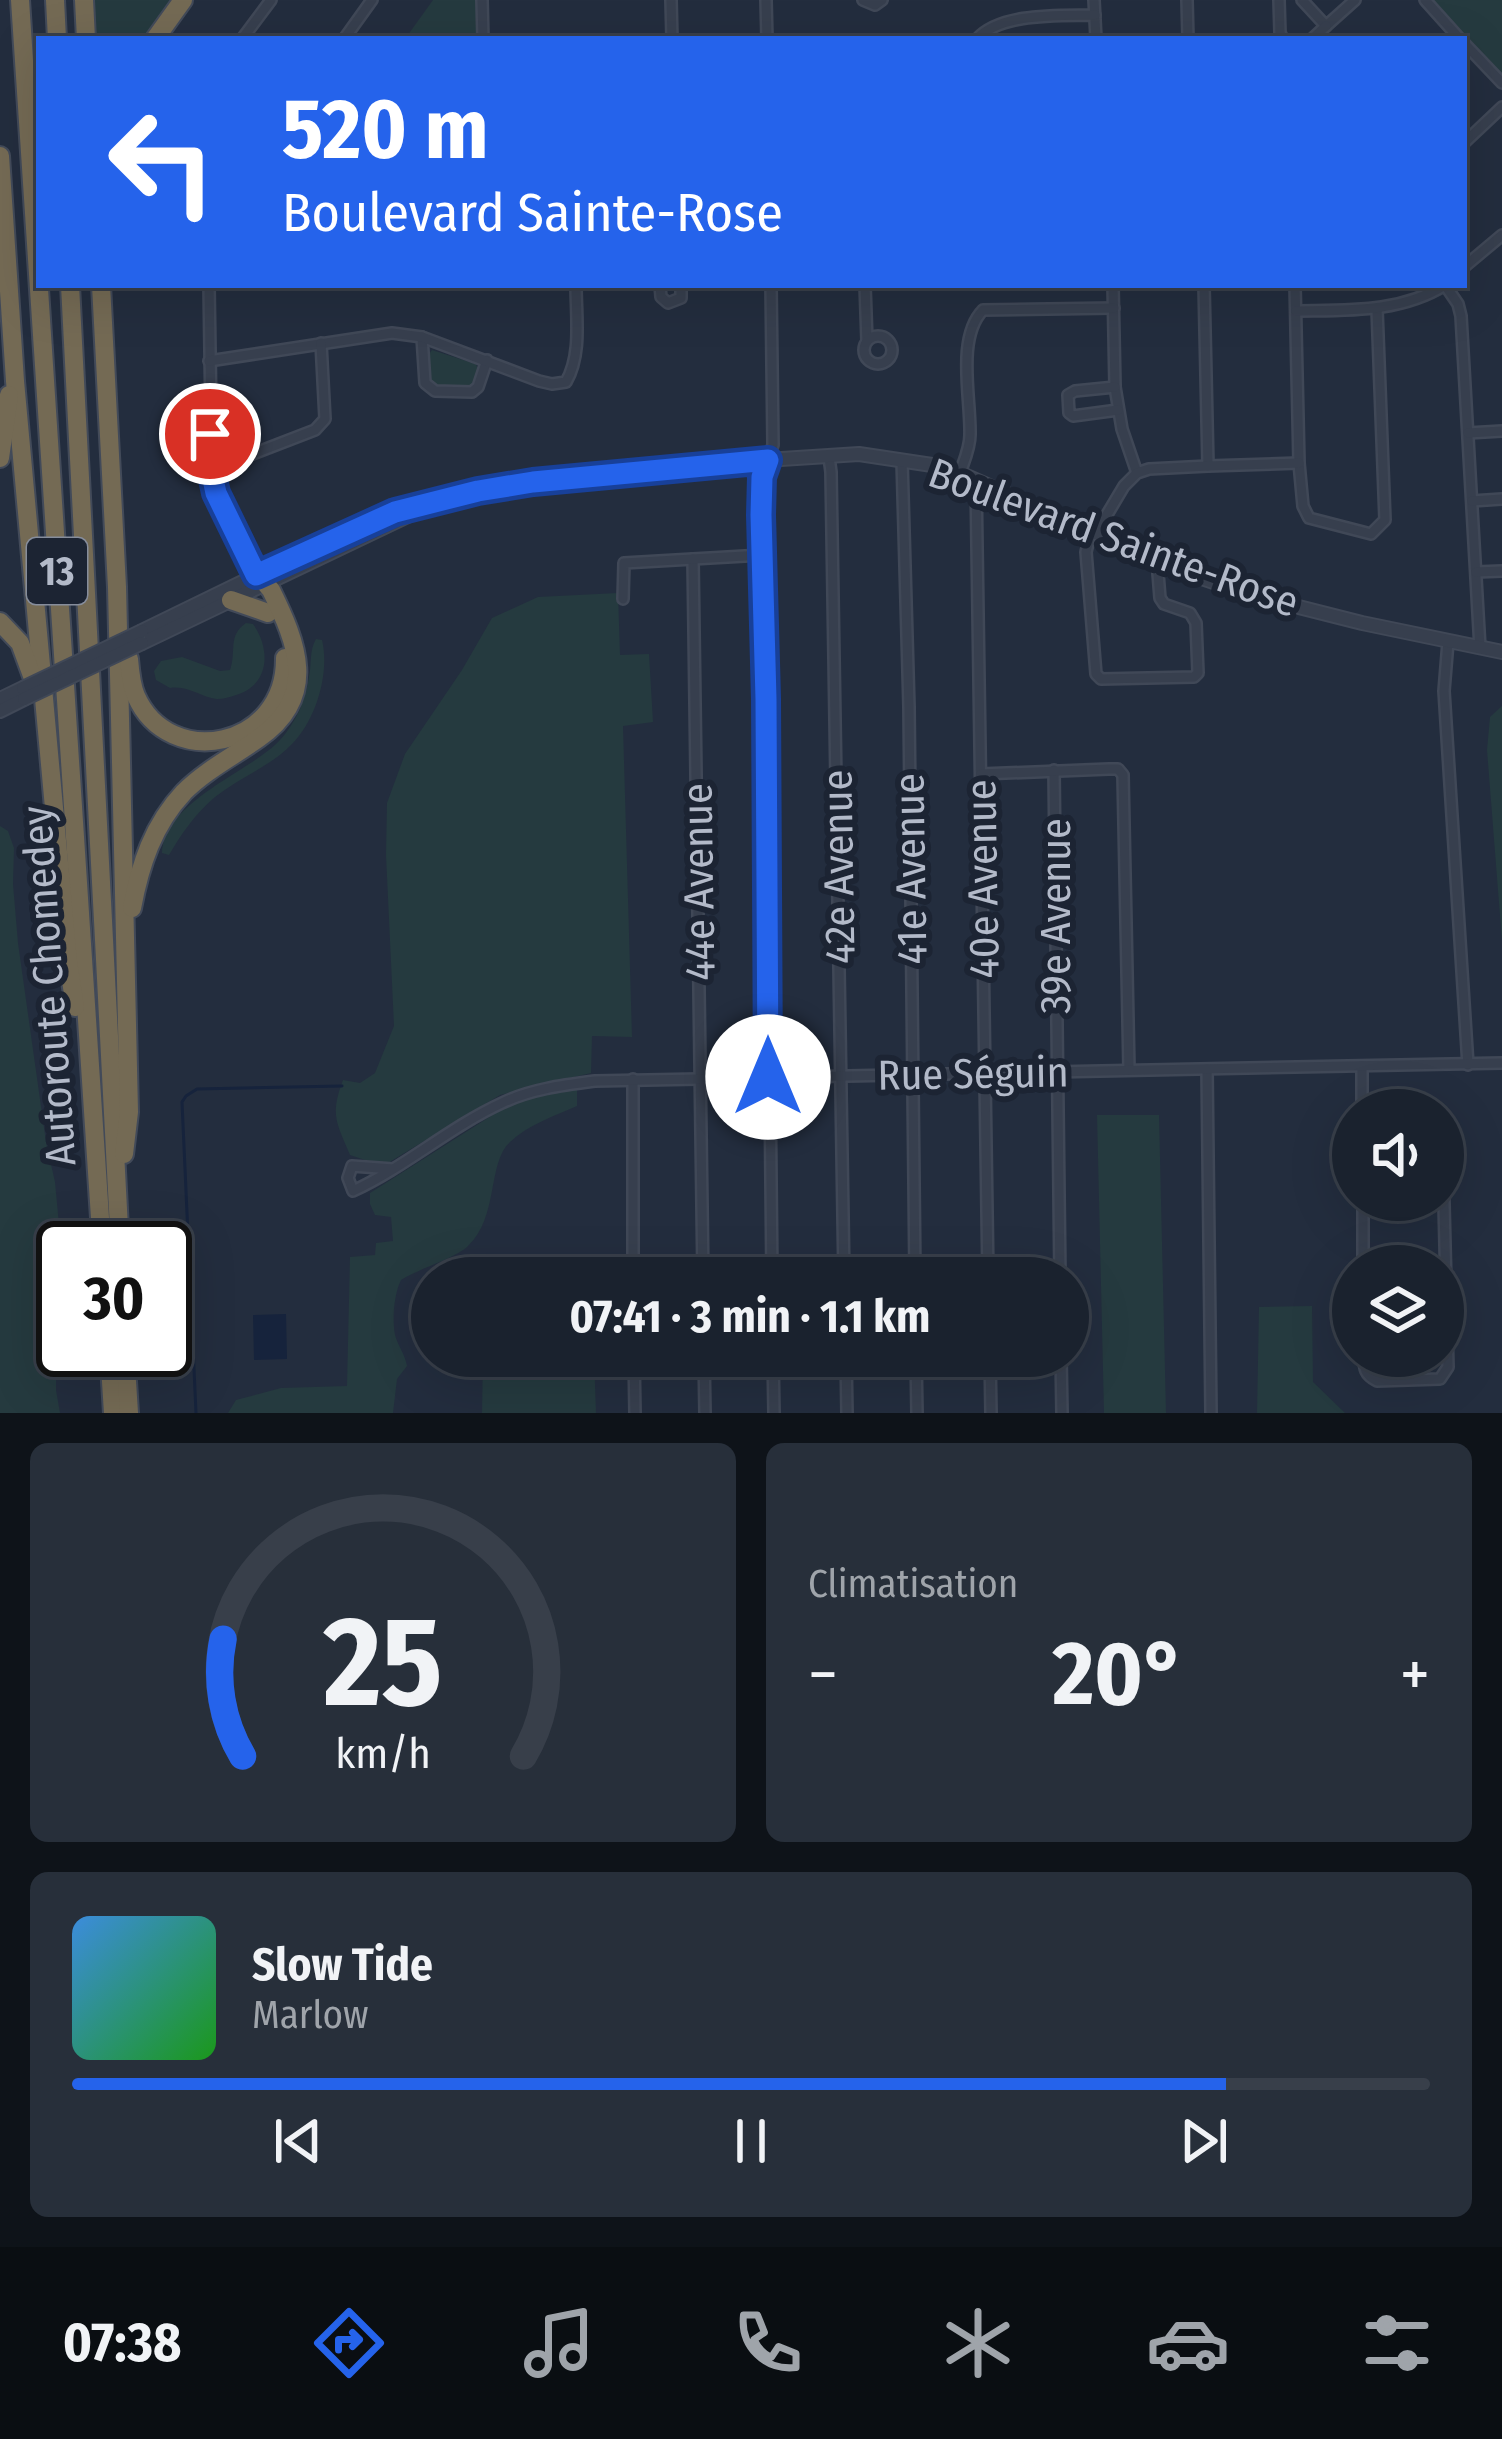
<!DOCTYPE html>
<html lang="fr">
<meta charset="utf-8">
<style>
:root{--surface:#1a222e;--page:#272f3a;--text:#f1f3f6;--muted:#9fa4aa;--line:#383f4a;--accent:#2563eb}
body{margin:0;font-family:"Fira Sans Condensed",sans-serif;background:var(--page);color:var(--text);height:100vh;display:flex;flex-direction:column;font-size:45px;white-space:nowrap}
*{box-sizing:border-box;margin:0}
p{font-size:39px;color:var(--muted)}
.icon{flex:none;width:66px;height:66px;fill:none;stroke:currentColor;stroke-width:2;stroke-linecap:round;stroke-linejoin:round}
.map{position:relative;height:1413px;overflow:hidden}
.panel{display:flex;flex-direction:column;gap:30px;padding:30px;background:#0e1319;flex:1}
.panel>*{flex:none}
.guide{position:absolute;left:36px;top:36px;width:1431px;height:252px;border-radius:0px;box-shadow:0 12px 48px #0002,0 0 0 3px var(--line);background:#2563eb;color:#fff;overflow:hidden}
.tools{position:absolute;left:1332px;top:1089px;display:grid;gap:24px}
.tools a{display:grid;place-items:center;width:132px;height:132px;border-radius:50%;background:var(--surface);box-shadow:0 12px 48px #0002,0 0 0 3px var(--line);font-size:60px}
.speed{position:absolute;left:36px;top:1221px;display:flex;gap:24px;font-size:60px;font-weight:700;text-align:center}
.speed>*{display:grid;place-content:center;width:156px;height:156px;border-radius:50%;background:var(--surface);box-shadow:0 12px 48px #0002,0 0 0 3px var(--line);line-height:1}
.speed .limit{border:6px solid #111;border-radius:18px;background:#fff;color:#111}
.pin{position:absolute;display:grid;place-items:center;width:102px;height:102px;color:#fff;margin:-51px;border:6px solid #fff;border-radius:50%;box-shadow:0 3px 12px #0007}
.me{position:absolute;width:132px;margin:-66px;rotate:0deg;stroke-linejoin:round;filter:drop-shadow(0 0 9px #0008)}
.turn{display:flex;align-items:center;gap:42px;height:252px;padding:0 48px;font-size:54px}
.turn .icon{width:156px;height:156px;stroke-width:2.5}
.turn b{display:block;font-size:84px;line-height:102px}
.big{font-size:90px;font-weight:700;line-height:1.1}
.panel .tile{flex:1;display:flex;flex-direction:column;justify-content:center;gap:18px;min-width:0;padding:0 42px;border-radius:18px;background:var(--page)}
.panel .dial{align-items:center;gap:0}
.dial svg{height:312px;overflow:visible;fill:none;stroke:var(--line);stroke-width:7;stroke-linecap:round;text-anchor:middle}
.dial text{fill:var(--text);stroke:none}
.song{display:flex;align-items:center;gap:36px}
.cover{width:144px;height:144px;border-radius:18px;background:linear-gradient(135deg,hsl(210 70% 55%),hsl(120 70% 35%))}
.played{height:12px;border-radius:6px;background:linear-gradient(90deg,var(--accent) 85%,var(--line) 85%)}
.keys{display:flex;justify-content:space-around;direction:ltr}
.heat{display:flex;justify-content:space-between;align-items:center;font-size:66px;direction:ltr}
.panel .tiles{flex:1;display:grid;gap:30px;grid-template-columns:1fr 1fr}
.tile:last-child{grid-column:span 2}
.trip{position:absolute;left:411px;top:1257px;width:678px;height:120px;border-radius:60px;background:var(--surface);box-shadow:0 12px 48px #0002,0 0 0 3px var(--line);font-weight:700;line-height:120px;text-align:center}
.dock{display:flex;height:192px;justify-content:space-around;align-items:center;background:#0a0e12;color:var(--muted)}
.dock .icon{width:84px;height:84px}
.dock .on{color:var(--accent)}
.dock b{font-size:54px;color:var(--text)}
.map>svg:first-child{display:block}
.green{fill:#253a3f}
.water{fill:#16233c}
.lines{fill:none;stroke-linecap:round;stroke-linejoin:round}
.stream{stroke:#16233c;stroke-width:3}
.minor-casing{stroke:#404857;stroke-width:14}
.tertiary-casing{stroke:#404857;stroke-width:16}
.motorway-casing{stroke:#424a59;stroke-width:22}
.minor{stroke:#373f4e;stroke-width:9}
.tertiary{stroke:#373f4e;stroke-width:12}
.motorway{stroke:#746a54;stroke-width:18}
.tertiary-bridge-casing{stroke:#404857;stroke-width:16;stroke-linecap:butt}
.tertiary-bridge{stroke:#373f4e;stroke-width:12}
.route-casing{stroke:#184099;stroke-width:30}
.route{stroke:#2563eb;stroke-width:21}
.labels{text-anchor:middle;stroke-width:12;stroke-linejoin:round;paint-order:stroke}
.shield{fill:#1c2433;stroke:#868d9c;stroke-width:3}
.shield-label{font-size:39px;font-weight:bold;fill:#b3bac9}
.street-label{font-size:42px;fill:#b3bac9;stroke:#1c2433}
</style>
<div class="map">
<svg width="1502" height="1413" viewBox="0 0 1502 1413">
<rect width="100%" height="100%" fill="#232d3e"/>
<g class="green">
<path d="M 91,0 L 176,0 L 148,39 L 94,39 Z"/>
<path d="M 433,0 L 482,0 L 483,39 L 405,39 Z"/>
<path d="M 1426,0 L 1502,0 L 1502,80 Z"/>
<path d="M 432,350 L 476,364 L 478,370 L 473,384 L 468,388 L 436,387 L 428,381 L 427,357 Z"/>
<path d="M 618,593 L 620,655 L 649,654 L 653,722 L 623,726 L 632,1037 L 592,1036 L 591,1073 L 500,1095 L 383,1166 L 350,1155 C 336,1122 330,1115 343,1080 L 360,1083 L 375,1073 L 394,1026 L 386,855 L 387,803 L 405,754 L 462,670 L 492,618 L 538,597 Z"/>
<path d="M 246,623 L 253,624 C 271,649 270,685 236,695 C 230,697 224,699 217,699 C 200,697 188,685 170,688 L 156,680 L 154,671 L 161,661 L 182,657 L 220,671 L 230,670 C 237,651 227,636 246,623 Z"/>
<path d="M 316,639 L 322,640 C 330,673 316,720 292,744 C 271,766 239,778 215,797 C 195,814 182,833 169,855 L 162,853 C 164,803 244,774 276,744 C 294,727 306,700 309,676 C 312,662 309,651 316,639 Z"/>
<path d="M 1502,706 L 1502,941 L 1487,750 L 1490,717 Z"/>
<path d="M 0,826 L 8,831 L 14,848 L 13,884 L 18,943 L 46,1142 L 55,1182 L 60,1235 L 56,1335 L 56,1390 L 60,1413 L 0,1413 Z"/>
<path d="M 577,1089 L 577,1106 C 554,1116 528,1125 510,1142 C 487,1163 499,1217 468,1246 C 456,1258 418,1269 401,1280 C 394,1294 392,1319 395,1335 C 398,1346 405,1354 407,1366 L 397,1379 L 393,1413 L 228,1413 L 236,1400 L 281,1388 L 347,1386 L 350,1257 L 375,1255 L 376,1243 L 393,1241 L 391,1217 L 375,1215 L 370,1204 L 370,1193 L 502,1109 L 529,1098 Z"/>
<path d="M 1097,1115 L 1159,1115 L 1166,1413 L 1104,1413 Z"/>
<path d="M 1312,1306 L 1313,1382 L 1345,1413 L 1257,1413 L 1259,1307 Z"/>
<path d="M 483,1356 L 594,1356 L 596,1413 L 482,1413 Z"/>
</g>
<path class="water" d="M 286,1314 L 287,1359 L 254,1360 L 253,1315 Z"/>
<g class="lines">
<path class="stream" d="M 196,1413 L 182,1102 L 186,1096 L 197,1089 L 342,1086"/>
<g class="minor-casing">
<g id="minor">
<path d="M 482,0 L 483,39"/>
<path d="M 671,0 L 672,39"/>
<path d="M 766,0 L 767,39"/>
<path d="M 863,0 L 875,5 L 882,0"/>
<path d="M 1094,0 L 1096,39"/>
<path d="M 1187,0 L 1188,39"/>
<path d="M 1279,0 L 1280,33 L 1283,39"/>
<path d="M 1302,0 L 1326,26 L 1355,0"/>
<path d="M 1425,0 L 1460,39"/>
<path d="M 242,39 L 271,0"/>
<path d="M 344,39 L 372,0"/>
<path d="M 977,39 C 1001,12 1061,16 1095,15"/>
<path d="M 1312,39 L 1326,26"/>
<path d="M 1464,43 L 1502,83"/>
<path d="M 1464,143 L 1502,107"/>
<path d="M 1464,267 L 1502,235"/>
<path d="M 209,285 L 212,483 L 220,504 L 257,575"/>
<path d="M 660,285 L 661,297 L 668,303 L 681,298 L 681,285"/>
<path d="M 771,285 L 773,445 L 762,477 L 761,515 L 766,699 L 772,1278"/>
<path d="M 865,285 L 867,341"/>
<path d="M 1113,285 L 1115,387 L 1122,429 L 1137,473"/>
<path d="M 1204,285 L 1208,466"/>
<path d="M 1295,285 L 1299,463 L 1303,506 L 1309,518 L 1371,534 L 1385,520 L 1377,309"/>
<path d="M 1445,285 L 1458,304 L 1461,316 L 1480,648"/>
<path d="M 1296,311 C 1347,310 1400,313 1445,285"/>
<circle cx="878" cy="350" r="14"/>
<path d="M 422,337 L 425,383 L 435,391 L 472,392 L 478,387 L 487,360"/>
<path d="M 209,361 L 392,333 L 422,337 L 539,381 L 552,384 L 566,382 C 582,354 576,317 576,285"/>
<path d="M 1115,387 L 1075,391 L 1068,395 L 1069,413 L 1073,416 L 1118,410"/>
<path d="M 1468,433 L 1502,431"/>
<path d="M 829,457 L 831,472 L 844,1278"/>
<path d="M 902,460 L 909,707 L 915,1278"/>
<path d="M 211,470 L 315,430 L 325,419 L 321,343"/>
<path d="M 960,473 C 964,461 970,448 970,435 C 971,398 956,338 983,310 L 1114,308"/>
<path d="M 976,480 L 988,1278"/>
<path d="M 1472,501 L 1502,499"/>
<path d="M 1091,531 L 1086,552 L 1096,674 L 1101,679 L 1194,677 L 1198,673 L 1196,623 L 1190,613 L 1164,604 L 1160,598 L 1157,561"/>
<path d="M 1096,533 L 1124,486 L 1137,473 L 1149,469 L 1208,466 L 1299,463"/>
<path d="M 693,559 L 703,1278"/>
<path d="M 1476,572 L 1502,571"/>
<path d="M 623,599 L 624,563 L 762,555"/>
<path d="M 1448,642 L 1444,691 L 1468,1065"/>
<path d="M 1054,770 L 1060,1278"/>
<path d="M 981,774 L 1109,769 L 1118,769 L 1123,775 L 1129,1070"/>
<path d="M 1362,1066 L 1362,1110"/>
<path d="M 1207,1069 L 1211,1413"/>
<path d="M 633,1079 L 633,1278"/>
<path d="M 393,1169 L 352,1166 L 348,1178 L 353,1191 C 405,1167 450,1127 502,1103 C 531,1089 564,1085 595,1081 L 1502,1063"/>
<path d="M 1363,1200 L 1363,1266"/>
<path d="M 634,1356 L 635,1413"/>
<path d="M 704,1356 L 705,1413"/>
<path d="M 773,1356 L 774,1413"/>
<path d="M 846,1356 L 847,1413"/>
<path d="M 916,1356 L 917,1413"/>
<path d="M 990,1356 L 991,1413"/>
<path d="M 1061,1356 L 1062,1413"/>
<path d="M 1364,1356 C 1364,1369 1365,1375 1377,1381 L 1440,1379 L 1448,1367 L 1443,1164"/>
</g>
</g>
<g class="tertiary-casing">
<g id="tertiary">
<path d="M 142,631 L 304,552 L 396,511 L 489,488 L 749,461 L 859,454 L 932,465 L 960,473 L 1184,572 L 1251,595 L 1362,623 L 1502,652"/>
<path d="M 142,643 L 416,512"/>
<path d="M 0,699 L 23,688"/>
<path d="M 0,711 L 24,699"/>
</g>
</g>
<g class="motorway-casing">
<g id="motorway">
<path d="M 20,0 L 102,1248"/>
<path d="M 55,0 L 57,39"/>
<path d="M 84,0 L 86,39"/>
<path d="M 155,39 L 183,0"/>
<path d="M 0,156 L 15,381 L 68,961 L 75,1007"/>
<path d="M 70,285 L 120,1248"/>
<path d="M 101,285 L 117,587 L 129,1112 L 124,1154"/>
<path d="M 0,458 L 9,395"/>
<path d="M 231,600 L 268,613"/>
<path d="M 0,622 L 20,643 L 35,684"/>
<path d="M 129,659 C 130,671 131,685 136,696 C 169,771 286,749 285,658"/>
<path d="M 132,908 C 140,865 153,825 184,792 C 206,770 234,756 259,738 C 319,696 297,643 271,590 L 265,583"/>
<path d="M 109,1350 L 113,1413"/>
<path d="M 125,1350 L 129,1413"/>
</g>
</g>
<use href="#minor" class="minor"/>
<use href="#tertiary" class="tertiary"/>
<use href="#motorway" class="motorway"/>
<g class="tertiary-bridge-casing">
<g id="tertiary-bridge">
<path d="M 23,688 L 142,631"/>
<path d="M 24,699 L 142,643"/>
</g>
</g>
<use href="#tertiary-bridge" class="tertiary-bridge"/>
</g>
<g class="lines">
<g class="route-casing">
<path id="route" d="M 210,434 L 211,470 L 216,493 L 256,575 L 395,512 L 478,491 L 533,482 L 768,460 L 762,477 L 761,515 L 766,699 L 768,1077"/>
</g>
<use href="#route" class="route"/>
</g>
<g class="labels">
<rect class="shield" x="27" y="538" width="60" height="66" rx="9"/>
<g class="shield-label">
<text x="57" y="585">13</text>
</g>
<g class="street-label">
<text transform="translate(1114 537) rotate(20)" y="15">Boulevard Sainte-Rose</text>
<text transform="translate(838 867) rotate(-91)" y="15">42e Avenue</text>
<text transform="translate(910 869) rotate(-91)" y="15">41e Avenue</text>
<text transform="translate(982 879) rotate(-91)" y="15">40e Avenue</text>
<text transform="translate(698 882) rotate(-91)" y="15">44e Avenue</text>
<text transform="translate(1055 916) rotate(-90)" y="15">39e Avenue</text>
<text transform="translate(48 986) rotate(-94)" y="15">Autoroute Chomedey</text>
<text transform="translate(973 1073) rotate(-1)" y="15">Rue Séguin</text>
</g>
</g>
</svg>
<div class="tools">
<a><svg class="icon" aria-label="sound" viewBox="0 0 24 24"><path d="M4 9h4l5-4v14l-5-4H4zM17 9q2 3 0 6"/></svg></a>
<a><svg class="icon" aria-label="layers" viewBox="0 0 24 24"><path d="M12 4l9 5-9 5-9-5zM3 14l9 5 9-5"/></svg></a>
</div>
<div class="speed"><div class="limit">30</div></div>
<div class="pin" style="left:210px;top:434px;background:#d93025"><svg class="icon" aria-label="arrive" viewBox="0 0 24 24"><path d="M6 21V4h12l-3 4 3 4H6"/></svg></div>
<svg class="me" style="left:768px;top:1077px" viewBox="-20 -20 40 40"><circle r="19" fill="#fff"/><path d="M0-13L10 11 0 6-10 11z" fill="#2563eb"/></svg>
<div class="trip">07:41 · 3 min · 1.1 km</div>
<div class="guide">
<div class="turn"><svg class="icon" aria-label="left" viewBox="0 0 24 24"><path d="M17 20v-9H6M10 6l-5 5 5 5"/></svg><div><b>520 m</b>Boulevard Sainte-Rose</div></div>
</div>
</div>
<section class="panel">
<div class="tiles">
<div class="tile dial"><svg viewBox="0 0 100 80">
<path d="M14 69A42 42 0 1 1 86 69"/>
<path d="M14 69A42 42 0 0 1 9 39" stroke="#2563eb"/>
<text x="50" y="56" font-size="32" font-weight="700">25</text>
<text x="50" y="72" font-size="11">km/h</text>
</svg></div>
<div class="tile"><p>Climatisation</p>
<div class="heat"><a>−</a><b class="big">20°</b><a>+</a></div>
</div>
<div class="tile">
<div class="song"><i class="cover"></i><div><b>Slow Tide</b><p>Marlow</p></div></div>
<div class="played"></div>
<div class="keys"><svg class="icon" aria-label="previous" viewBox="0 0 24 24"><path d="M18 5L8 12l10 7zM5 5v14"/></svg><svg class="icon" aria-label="pause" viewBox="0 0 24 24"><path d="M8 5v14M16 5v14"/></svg><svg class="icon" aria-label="next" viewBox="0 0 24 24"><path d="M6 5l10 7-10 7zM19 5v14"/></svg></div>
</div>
</div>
</section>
<nav class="dock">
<b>07:38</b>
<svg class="icon on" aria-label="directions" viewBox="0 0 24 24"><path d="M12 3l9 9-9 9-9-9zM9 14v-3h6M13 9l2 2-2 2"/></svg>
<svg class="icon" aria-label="music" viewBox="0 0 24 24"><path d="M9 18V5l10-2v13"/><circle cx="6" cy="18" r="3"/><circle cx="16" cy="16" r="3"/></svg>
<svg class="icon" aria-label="phone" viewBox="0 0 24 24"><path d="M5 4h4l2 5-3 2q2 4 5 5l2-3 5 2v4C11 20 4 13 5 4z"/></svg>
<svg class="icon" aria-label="climate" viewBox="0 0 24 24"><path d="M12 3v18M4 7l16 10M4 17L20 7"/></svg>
<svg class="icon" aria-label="car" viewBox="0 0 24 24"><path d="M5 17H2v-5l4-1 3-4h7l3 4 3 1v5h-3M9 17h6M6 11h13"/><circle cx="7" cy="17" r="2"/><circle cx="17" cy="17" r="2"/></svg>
<svg class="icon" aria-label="filters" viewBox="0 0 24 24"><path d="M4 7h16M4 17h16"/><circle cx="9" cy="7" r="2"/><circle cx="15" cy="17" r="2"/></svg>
</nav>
